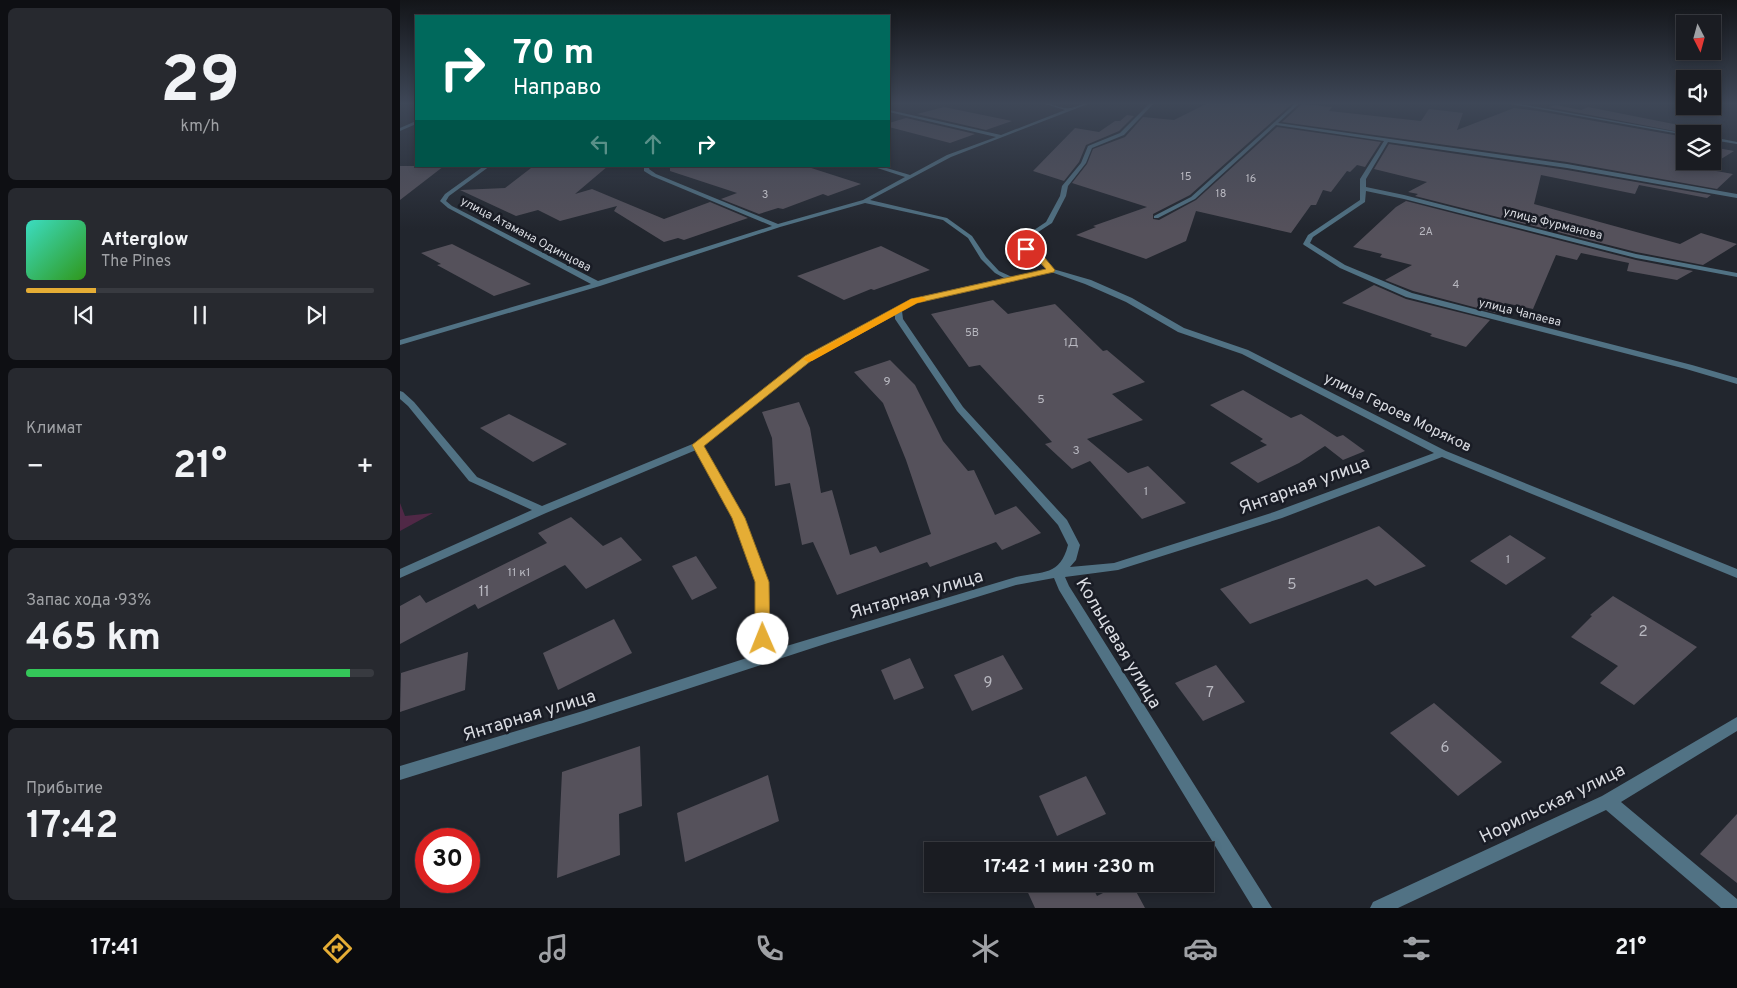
<!DOCTYPE html>
<html lang="ru">
<meta charset="utf-8">
<style>
:root{--surface:#1a1c22;--page:#27292f;--text:#f1f3f6;--muted:#9fa1a5;--line:#383a40;--accent:#e5ad35}
body{margin:0;font-family:Overpass,sans-serif;background:var(--page);color:var(--text);height:100vh;display:flex;flex-direction:column;font-size:19px;white-space:nowrap}
*{box-sizing:border-box;margin:0}
p{font-size:16px;color:var(--muted)}
.icon{flex:none;width:28px;height:28px;fill:none;stroke:currentColor;stroke-width:2;stroke-linecap:round;stroke-linejoin:round}
.map{position:relative;flex:1;overflow:hidden}
.panel{display:flex;flex-direction:column;gap:8px;padding:8px;background:#0e0f13;width:400px}
.panel>*{flex:none}
.hud{position:absolute;left:15px;top:15px;width:475px;height:152px;border-radius:0px;box-shadow:0 2px 8px #0003,0 0 0 1px var(--line);background:#00695c;color:#fff;overflow:hidden}
.needle{width:32px;rotate:174deg}
.controls{position:absolute;left:1276px;top:15px;display:grid;gap:10px}
.controls a{display:grid;place-items:center;width:45px;height:45px;border-radius:0px;background:var(--surface);box-shadow:0 2px 8px #0003,0 0 0 1px var(--line);font-size:25px}
.speed{position:absolute;left:15px;top:828px;display:flex;gap:10px;font-size:25px;font-weight:700;text-align:center}
.speed>*{display:grid;place-content:center;width:65px;height:65px;border-radius:50%;background:var(--surface);box-shadow:0 2px 8px #0003,0 0 0 1px var(--line);line-height:1}
.speed .limit{border:8px solid #d22;background:#fff;color:#111}
.pin{position:absolute;display:grid;place-items:center;width:42px;height:42px;color:#fff;margin:-21px;border:2px solid #fff;border-radius:50%;box-shadow:0 1px 5px #0007}
.me{position:absolute;width:55px;margin:-28px;rotate:359deg;stroke-linejoin:round;filter:drop-shadow(0 0 4px #0008)}
.turn{display:flex;align-items:center;gap:18px;height:105px;padding:0 15px;font-size:22px}
.turn .icon{width:65px;height:65px;stroke-width:2.5}
.turn b{display:block;font-size:35px;line-height:42px}
.lanes{display:flex;align-items:center;height:48px;padding:0 15px;background:#0003;justify-content:center;gap:25px;direction:ltr}
.lanes .off{opacity:.35}
.big{font-size:38px;font-weight:700;line-height:1.1}
.panel .widget{flex:1;display:flex;flex-direction:column;justify-content:center;gap:8px;min-width:0;padding:0 18px;border-radius:8px;background:var(--page)}
.panel .dial{align-items:center;gap:0}
.dial b{font-size:65px;line-height:1}
.song{display:flex;align-items:center;gap:15px}
.cover{width:60px;height:60px;border-radius:8px;background:linear-gradient(135deg,hsl(170 70% 55%),hsl(110 70% 35%))}
.played{height:5px;border-radius:2px;background:linear-gradient(90deg,var(--accent) 20%,var(--line) 20%)}
.keys{display:flex;justify-content:space-around;direction:ltr}
.heat{display:flex;justify-content:space-between;align-items:center;font-size:28px;direction:ltr}
.charge{height:8px;border-radius:4px;background:linear-gradient(90deg,#34c759 93%,var(--line) 0)}
.trip{position:absolute;left:524px;top:842px;width:290px;height:50px;border-radius:0px;background:var(--surface);box-shadow:0 2px 8px #0003,0 0 0 1px var(--line);font-weight:700;line-height:50px;text-align:center}
.dock{display:flex;height:80px;justify-content:space-around;align-items:center;background:#0a0b0e;color:var(--muted)}
.dock .icon{width:35px;height:35px}
.dock .selected{color:var(--accent)}
.dock b{font-size:22px;color:var(--text)}
main{display:flex;flex:1;min-height:0}
.map>svg:first-child{display:block}
.green{fill:#502846}
.building{fill:#55515b}
.lines{fill:none;stroke-linecap:round;stroke-linejoin:round}
.street{fill:#517284;fill-rule:evenodd}
.route{fill:#e5ad35;stroke:#957022}
.slow{fill:#f59e0b}
.labels{text-anchor:middle;stroke-width:5;stroke-linejoin:round;paint-order:stroke}
.far-number-label{font-size:11px;fill:#b8b8c0}
.far-street-label{font-size:12px;fill:#d9dbe1;stroke:#191c25}
.number-label{font-size:12px;fill:#b8b8c0}
.street-label{font-size:15px;fill:#d9dbe1;stroke:#191c25}
.near-number-label{font-size:15px;fill:#b8b8c0}
.near-street-label{font-size:18px;fill:#d9dbe1;stroke:#191c25}
</style>
<main>
<section class="panel">
<div class="widget dial"><b>29</b><p>km/h</p></div>
<div class="widget">
<div class="song"><i class="cover"></i><div><b>Afterglow</b><p>The Pines</p></div></div>
<div class="played"></div>
<div class="keys"><svg class="icon" aria-label="previous" viewBox="0 0 24 24"><path d="M18 5L8 12l10 7zM5 5v14"/></svg><svg class="icon" aria-label="pause" viewBox="0 0 24 24"><path d="M8 5v14M16 5v14"/></svg><svg class="icon" aria-label="next" viewBox="0 0 24 24"><path d="M6 5l10 7-10 7zM19 5v14"/></svg></div>
</div>
<div class="widget"><p>Климат</p>
<div class="heat"><a>−</a><b class="big">21°</b><a>+</a></div>
</div>
<div class="widget"><p>Запас хода · 93%</p><b class="big">465 km</b><div class="charge"></div></div>
<div class="widget"><p>Прибытие</p><b class="big">17:42</b></div>
</section>
<div class="map">
<svg width="1337" height="908" viewBox="0 0 1337 908">
<rect width="100%" height="100%" fill="#22262e"/>
<path class="green" d="M 0,503 L 5,516 L 33,513 L 0,531 Z"/>
<g class="building">
<path d="M 810,102 L 893,103 L 790,195 L 753,214 L 753,219 L 759,220 L 796,200 L 877,127 L 981,142 L 965,167 L 957,165 L 950,172 L 947,171 L 931,192 L 923,190 L 916,205 L 911,205 L 891,233 L 796,211 L 786,241 L 746,259 L 676,235 L 696,227 L 693,226 L 747,207 L 672,183 L 687,164 L 693,149 L 725,137 L 743,117 L 774,120 Z"/>
<path d="M 902,104 L 932,107 L 929,111 L 1021,121 L 1029,109 L 1063,113 L 1057,130 L 1114,108 L 1138,111 L 1285,137 L 1285,161 L 1312,161 L 1312,147 L 1334,151 L 1305,169 L 1333,174 L 1317,189 L 1167,162 L 882,122 Z"/>
<path d="M 1156,105 L 1181,110 L 1188,107 L 1314,132 L 1311,134 L 1290,134 L 1148,107 Z"/>
<path d="M 544,107 L 612,121 L 586,130 L 517,114 Z"/>
<path d="M 727,115 L 734,116 L 719,131 L 686,145 L 679,162 L 664,181 L 633,171 L 675,128 L 699,132 L 715,121 L 720,121 Z"/>
<path d="M 506,118 L 575,134 L 550,143 L 489,127 L 489,123 Z"/>
<path d="M 989,144 L 1167,170 L 1311,195 L 1307,198 L 1239,185 L 1235,194 L 1141,175 L 1134,204 L 1280,244 L 1301,233 L 1337,244 L 1303,265 L 1236,252 L 1015,196 L 1018,194 L 1008,192 L 1027,182 L 974,169 Z"/>
<path d="M 0,166 L 44,166 L 0,200 Z"/>
<path d="M 171,166 L 208,166 L 175,194 L 192,189 L 264,219 L 310,202 L 348,218 L 284,240 L 278,238 L 264,242 L 214,211 L 217,206 L 160,221 L 138,210 L 116,216 L 60,190 L 105,188 L 131,168 Z"/>
<path d="M 270,166 L 405,166 L 461,184 L 428,196 L 423,194 L 383,209 L 378,208 L 359,214 L 321,199 L 337,193 L 270,171 Z"/>
<path d="M 1006,201 L 1236,260 L 1293,271 L 1277,280 L 1227,271 L 1229,263 L 1181,253 L 1177,260 L 1156,255 L 1133,309 L 1105,303 L 1096,313 L 1013,291 L 985,280 L 1012,265 L 980,257 L 982,254 L 953,247 L 996,207 Z"/>
<path d="M 52,244 L 131,284 L 94,296 L 37,265 L 41,264 L 21,253 Z"/>
<path d="M 481,246 L 530,270 L 474,290 L 471,289 L 444,300 L 397,276 Z"/>
<path d="M 974,285 L 1006,299 L 1090,320 L 1066,347 L 1030,336 L 1032,334 L 942,303 Z"/>
<path d="M 593,300 L 608,314 L 655,304 L 703,351 L 707,350 L 745,382 L 712,394 L 743,420 L 687,439 L 728,473 L 748,466 L 786,503 L 742,519 L 690,461 L 672,469 L 645,444 L 652,442 L 580,365 L 569,367 L 531,314 Z"/>
<path d="M 490,360 L 515,385 L 543,441 L 568,471 L 574,470 L 595,515 L 616,506 L 641,533 L 602,550 L 596,542 L 530,567 L 527,562 L 437,595 L 413,542 L 402,545 L 390,483 L 375,486 L 372,438 L 362,412 L 399,402 L 410,428 L 421,493 L 432,490 L 450,555 L 476,546 L 480,553 L 531,534 L 506,460 L 483,403 L 454,372 Z"/>
<path d="M 843,390 L 891,418 L 901,414 L 937,437 L 943,435 L 965,451 L 943,460 L 925,446 L 899,463 L 858,483 L 830,463 L 867,445 L 860,441 L 863,439 L 810,405 Z"/>
<path d="M 109,414 L 167,444 L 133,462 L 80,428 Z"/>
<path d="M 171,517 L 203,546 L 221,537 L 242,560 L 186,589 L 165,565 L 78,609 L 75,604 L 0,644 L 0,606 L 20,595 L 26,603 L 147,543 L 138,533 Z"/>
<path d="M 979,526 L 1026,566 L 975,586 L 967,579 L 850,624 L 820,589 Z"/>
<path d="M 1110,535 L 1146,558 L 1106,585 L 1070,561 Z"/>
<path d="M 296,556 L 317,588 L 292,600 L 272,566 Z"/>
<path d="M 1213,596 L 1297,647 L 1234,705 L 1200,683 L 1218,666 L 1171,637 L 1192,616 L 1190,615 Z"/>
<path d="M 214,619 L 232,653 L 158,690 L 143,653 Z"/>
<path d="M 68,652 L 65,690 L 0,712 L 1,673 Z"/>
<path d="M 603,655 L 623,689 L 572,711 L 554,675 Z"/>
<path d="M 510,658 L 524,688 L 494,700 L 481,670 Z"/>
<path d="M 816,665 L 845,702 L 803,721 L 775,683 Z"/>
<path d="M 1034,703 L 1102,762 L 1058,796 L 990,733 Z"/>
<path d="M 240,746 L 242,806 L 219,814 L 220,855 L 157,878 L 162,772 Z"/>
<path d="M 368,775 L 379,821 L 285,862 L 277,813 Z"/>
<path d="M 686,776 L 706,814 L 657,836 L 639,796 Z"/>
<path d="M 1337,814 L 1337,883 L 1300,854 Z"/>
<path d="M 624,884 L 691,884 L 697,896 L 721,884 L 732,884 L 745,908 L 635,908 Z"/>
</g>
<g class="lines">
<g class="street">
<path d="M 639,102 C 649,101 660,110 670,108 C 678,107 685,101 693,102 L 551,157 L 470,200 L 547,218 L 572,236 L 586,257 L 599,271 L 612,277 L 646,269 C 638,260 628,258 623,249 L 625,240 L 631,232 L 646,222 L 660,196 L 662,186 L 681,163 L 688,146 L 720,133 L 751,102 L 755,102 L 724,135 L 692,148 L 686,163 L 668,186 L 666,196 L 652,223 L 635,234 L 631,240 L 629,249 L 632,253 L 643,258 L 653,269 L 691,280 L 732,298 L 784,328 L 848,350 L 1046,451 L 1337,569 L 1337,578 L 1042,457 L 882,518 L 718,570 L 665,577 L 669,586 L 872,908 L 853,908 L 659,590 L 654,578 L 616,585 L 428,643 L 183,723 L 0,780 L 0,766 L 183,711 L 356,655 L 356,582 L 333,518 L 296,450 L 146,513 L 0,578 L 0,569 L 132,510 L 69,481 L 8,406 L 0,399 L 0,391 L 3,392 L 14,402 L 77,477 L 142,506 L 295,443 L 406,356 L 511,299 L 604,278 L 595,273 L 581,259 L 568,238 L 543,220 L 465,203 L 380,227 L 200,286 L 0,345 L 0,340 L 191,284 L 48,208 L 40,201 L 45,194 L 84,166 L 90,166 L 49,196 L 46,201 L 52,206 L 198,281 L 372,226 L 252,176 L 244,171 L 244,166 L 250,166 L 249,169 L 256,174 L 378,224 L 463,200 L 505,177 L 471,166 L 480,166 L 510,175 L 547,155 L 596,137 L 489,112 L 489,110 L 601,135 L 665,110 ZM 651,272 L 685,284 L 726,302 L 778,332 L 842,354 L 1034,453 L 874,512 L 714,563 L 670,567 L 676,560 L 680,545 L 667,520 L 563,407 L 503,319 L 502,311 L 516,303 ZM 495,315 L 495,319 L 557,411 L 658,525 L 668,545 C 660,576 643,571 616,577 L 370,651 L 368,582 L 345,518 L 303,446 L 412,360 Z"/>
<path d="M 897,102 L 901,102 L 878,123 L 1167,164 L 1337,194 L 1337,198 L 1167,168 L 988,142 L 966,179 L 966,187 L 1004,195 L 1236,254 L 1337,273 L 1337,277 L 1236,258 L 1004,199 L 966,191 L 965,202 L 913,237 L 910,243 L 945,265 L 1012,293 L 1292,365 L 1337,378 L 1337,384 L 1286,369 L 1006,297 L 940,268 L 904,245 L 903,244 L 908,235 L 960,200 L 960,179 L 984,141 L 876,125 L 795,199 L 758,218 L 754,218 L 754,216 L 791,197 Z"/>
<path d="M 1100,102 L 1108,102 L 1288,134 L 1285,134 L 1285,135 Z"/>
<path d="M 16,121 L 16,124 L 0,131 L 0,128 Z"/>
<path d="M 1312,137 L 1337,142 L 1337,144 L 1312,140 Z"/>
<path d="M 1337,717 L 1337,731 L 1221,802 L 1337,899 L 1337,908 L 1321,908 L 1206,810 L 998,908 L 970,908 L 973,902 L 1202,796 Z"/>
</g>
</g>
<linearGradient id="sky" x2="0" y2="1"><stop stop-color="#131519"/><stop offset="0.45" stop-color="#3e4757"/><stop offset="1" stop-color="#3e4757" stop-opacity="0"/></linearGradient>
<rect width="1337" height="229" fill="url(#sky)"/>
<path class="route" d="M 626,246 L 629,247 L 632,253 L 644,257 L 655,270 L 654,272 L 517,303 L 412,360 L 304,446 L 345,518 L 369,582 L 370,639 L 368,643 L 363,645 L 358,643 L 355,639 L 355,582 L 332,518 L 292,445 L 405,356 L 511,299 L 646,269 L 639,261 L 627,256 L 623,249 Z"/>
<path class="slow" d="M 522,297 L 526,299 L 525,301 L 517,303 L 412,361 L 408,362 L 403,359 L 511,299 Z"/>
<g class="labels">
<g class="far-number-label">
<text x="786" y="180">15</text>
<text x="851" y="182">16</text>
<text x="821" y="197">18</text>
<text x="365" y="198">3</text>
<text x="1026" y="235">2А</text>
<text x="1056" y="288">4</text>
<text x="572" y="336">5В</text>
</g>
<g class="far-street-label">
<text transform="translate(1153 223) rotate(14)" y="4">улица Фурманова</text>
<text transform="translate(126 234) rotate(28)" y="4">улица Атамана Одинцова</text>
<text transform="translate(1120 312) rotate(14)" y="4">улица Чапаева</text>
</g>
<g class="number-label">
<text x="671" y="346">1Д</text>
<text x="487" y="385">9</text>
<text x="641" y="403">5</text>
<text x="676" y="454">3</text>
<text x="746" y="495">1</text>
<text x="1108" y="563">1</text>
<text x="119" y="576">11 к1</text>
</g>
<g class="street-label">
<text transform="translate(998 412) rotate(26)" y="5">улица Героев Моряков</text>
</g>
<g class="near-number-label">
<text x="892" y="589">5</text>
<text x="84" y="596">11</text>
<text x="1243" y="636">2</text>
<text x="588" y="687">9</text>
<text x="810" y="697">7</text>
<text x="1045" y="752">6</text>
</g>
<g class="near-street-label">
<text transform="translate(904 485) rotate(-20)" y="6">Янтарная улица</text>
<text transform="translate(516 594) rotate(-16)" y="6">Янтарная улица</text>
<text transform="translate(719 643) rotate(59)" y="6">Кольцевая улица</text>
<text transform="translate(129 715) rotate(-17)" y="6">Янтарная улица</text>
<text transform="translate(1152 803) rotate(-26)" y="6">Норильская улица</text>
</g>
</g>
</svg>
<div class="controls">
<a><svg class="needle" viewBox="-14 -14 28 28"><path d="M0-13l5 13h-10z" fill="#e53935"/><path d="M0 13l5-13h-10z" fill="#9fa1a5"/></svg></a>
<a><svg class="icon" aria-label="sound" viewBox="0 0 24 24"><path d="M4 9h4l5-4v14l-5-4H4zM17 9q2 3 0 6"/></svg></a>
<a><svg class="icon" aria-label="layers" viewBox="0 0 24 24"><path d="M12 4l9 5-9 5-9-5zM3 14l9 5 9-5"/></svg></a>
</div>
<div class="speed"><div class="limit">30</div></div>
<div class="pin" style="left:626px;top:249px;background:#d93025"><svg class="icon" aria-label="arrive" viewBox="0 0 24 24"><path d="M6 21V4h12l-3 4 3 4H6"/></svg></div>
<svg class="me" style="left:363px;top:639px" viewBox="-20 -20 40 40"><circle r="19" fill="#fff"/><path d="M0-13L10 11 0 6-10 11z" fill="#e5ad35"/></svg>
<div class="trip">17:42 · 1 мин · 230 m</div>
<div class="hud">
<div class="turn"><svg class="icon" aria-label="right" viewBox="0 0 24 24"><path d="M7 20v-9h11M14 6l5 5-5 5"/></svg><div><b>70 m</b>Направо</div></div>
<div class="lanes"><svg class="icon off" aria-label="left" viewBox="0 0 24 24"><path d="M17 20v-9H6M10 6l-5 5 5 5"/></svg><svg class="icon off" aria-label="ahead" viewBox="0 0 24 24"><path d="M12 20V5M6 11l6-6 6 6"/></svg><svg class="icon" aria-label="right" viewBox="0 0 24 24"><path d="M7 20v-9h11M14 6l5 5-5 5"/></svg></div>
</div>
</div>
</main>
<nav class="dock">
<b>17:41</b>
<svg class="icon selected" aria-label="directions" viewBox="0 0 24 24"><path d="M12 3l9 9-9 9-9-9zM9 14v-3h6M13 9l2 2-2 2"/></svg>
<svg class="icon" aria-label="music" viewBox="0 0 24 24"><path d="M9 18V5l10-2v13"/><circle cx="6" cy="18" r="3"/><circle cx="16" cy="16" r="3"/></svg>
<svg class="icon" aria-label="phone" viewBox="0 0 24 24"><path d="M5 4h4l2 5-3 2q2 4 5 5l2-3 5 2v4C11 20 4 13 5 4z"/></svg>
<svg class="icon" aria-label="climate" viewBox="0 0 24 24"><path d="M12 3v18M4 7l16 10M4 17L20 7"/></svg>
<svg class="icon" aria-label="car" viewBox="0 0 24 24"><path d="M5 17H2v-5l4-1 3-4h7l3 4 3 1v5h-3M9 17h6M6 11h13"/><circle cx="7" cy="17" r="2"/><circle cx="17" cy="17" r="2"/></svg>
<svg class="icon" aria-label="filters" viewBox="0 0 24 24"><path d="M4 7h16M4 17h16"/><circle cx="9" cy="7" r="2"/><circle cx="15" cy="17" r="2"/></svg>
<b>21°</b>
</nav>
